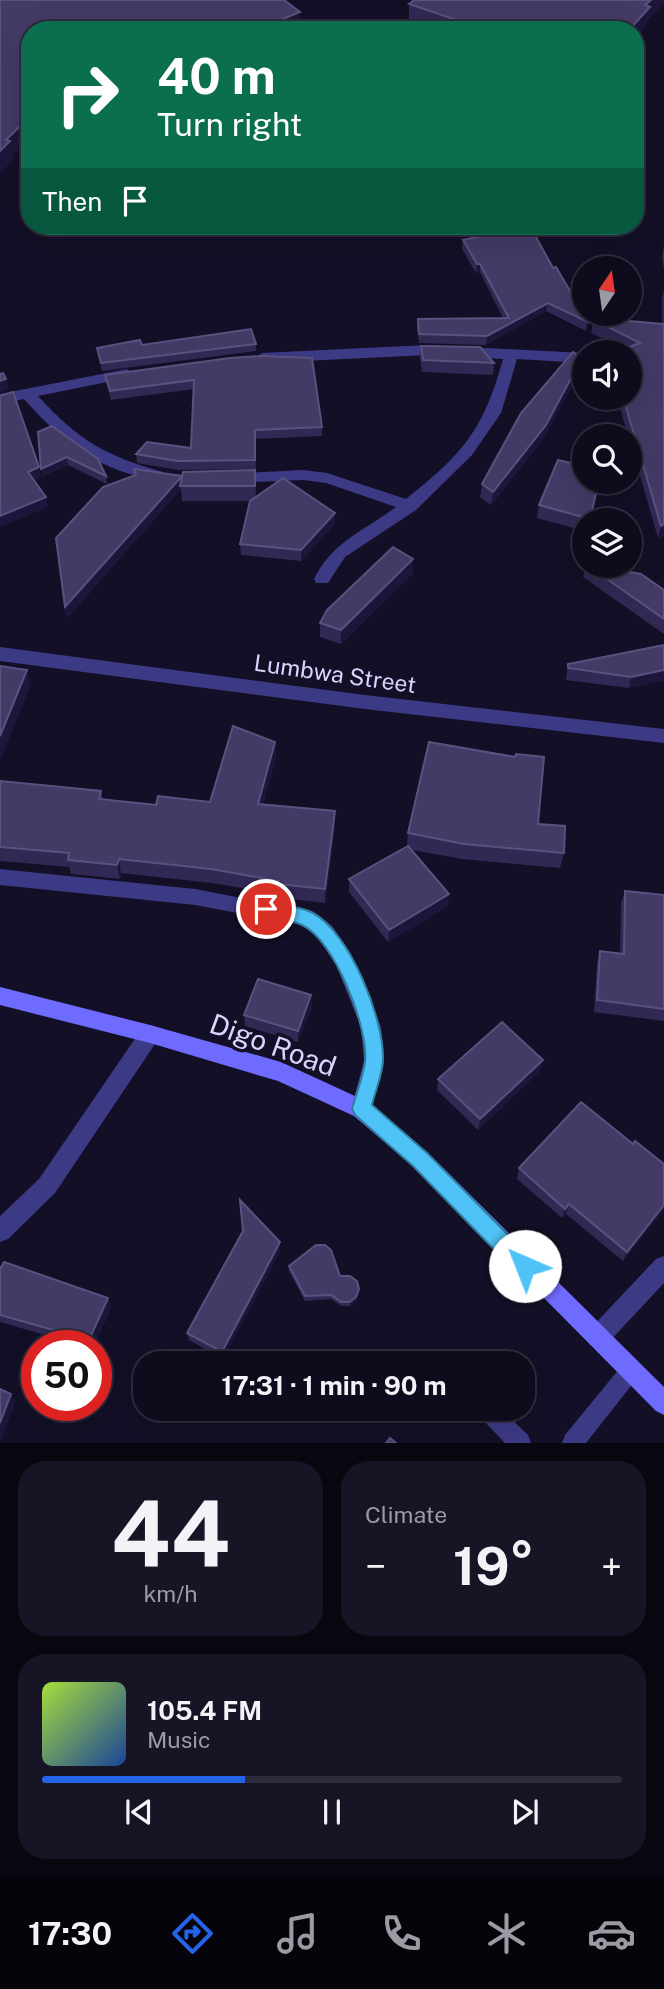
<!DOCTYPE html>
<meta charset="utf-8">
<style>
:root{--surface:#0e0b1c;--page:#171425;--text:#f1f3f6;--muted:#9b9ba3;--line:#2e2b3b;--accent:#2563eb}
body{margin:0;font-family:"Public Sans",sans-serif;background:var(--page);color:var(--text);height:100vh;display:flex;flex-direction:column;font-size:26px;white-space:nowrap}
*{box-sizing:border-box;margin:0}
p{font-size:23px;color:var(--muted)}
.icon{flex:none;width:38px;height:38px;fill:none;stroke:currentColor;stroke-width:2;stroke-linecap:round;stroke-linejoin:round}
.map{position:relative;height:1443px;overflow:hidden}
.side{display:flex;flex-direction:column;gap:18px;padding:18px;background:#08060f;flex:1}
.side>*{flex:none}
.guide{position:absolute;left:21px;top:21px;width:623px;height:214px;border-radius:28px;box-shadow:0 7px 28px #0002,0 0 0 2px var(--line);background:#0b6e4f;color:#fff;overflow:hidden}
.needle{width:46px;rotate:13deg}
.controls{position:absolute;left:572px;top:256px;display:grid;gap:14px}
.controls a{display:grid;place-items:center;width:70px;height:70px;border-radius:50%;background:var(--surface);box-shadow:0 7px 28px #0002,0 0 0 2px var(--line);font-size:35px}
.speed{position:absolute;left:21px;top:1330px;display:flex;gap:14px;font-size:35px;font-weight:700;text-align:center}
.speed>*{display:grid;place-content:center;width:91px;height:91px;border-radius:50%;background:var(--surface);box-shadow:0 7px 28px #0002,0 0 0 2px var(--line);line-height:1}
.speed .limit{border:10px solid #d22;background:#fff;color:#111}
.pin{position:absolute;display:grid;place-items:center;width:60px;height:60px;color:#fff;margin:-30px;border:4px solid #fff;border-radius:50%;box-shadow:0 2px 7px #0007}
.me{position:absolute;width:77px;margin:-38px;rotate:316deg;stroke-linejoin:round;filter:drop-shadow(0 0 5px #0008)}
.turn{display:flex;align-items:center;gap:24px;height:147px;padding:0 21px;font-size:32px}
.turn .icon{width:91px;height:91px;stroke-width:2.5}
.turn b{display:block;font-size:49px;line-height:60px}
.then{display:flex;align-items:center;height:66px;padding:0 21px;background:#0003;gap:14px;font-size:26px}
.big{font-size:52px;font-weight:700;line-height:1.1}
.side .card{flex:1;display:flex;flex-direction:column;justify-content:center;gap:10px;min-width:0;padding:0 24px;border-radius:28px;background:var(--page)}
.side .dial{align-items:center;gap:0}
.dial b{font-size:91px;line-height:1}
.song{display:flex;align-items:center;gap:21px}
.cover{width:84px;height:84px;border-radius:10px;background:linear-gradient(135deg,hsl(80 70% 55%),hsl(220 70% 35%))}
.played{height:7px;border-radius:4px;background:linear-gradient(90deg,var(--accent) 35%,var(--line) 35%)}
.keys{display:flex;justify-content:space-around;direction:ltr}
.heat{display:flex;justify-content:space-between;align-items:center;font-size:38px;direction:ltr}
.side .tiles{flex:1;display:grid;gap:18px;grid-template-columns:1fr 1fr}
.card:last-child{grid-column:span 2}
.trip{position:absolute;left:133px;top:1351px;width:402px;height:70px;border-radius:28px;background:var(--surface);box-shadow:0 7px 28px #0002,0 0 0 2px var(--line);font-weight:700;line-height:70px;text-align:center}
.dock{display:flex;height:112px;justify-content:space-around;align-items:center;background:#06040b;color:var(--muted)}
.dock .icon{width:49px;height:49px}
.dock .active{color:var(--accent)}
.dock b{font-size:32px;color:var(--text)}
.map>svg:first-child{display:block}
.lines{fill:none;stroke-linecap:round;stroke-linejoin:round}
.lane{fill:#3d3a85;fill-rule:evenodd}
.street{fill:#3d3a85;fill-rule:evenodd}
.secondary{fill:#6f6bff;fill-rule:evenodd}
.wall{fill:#312854}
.shaded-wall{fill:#1d163a}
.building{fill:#433a66;stroke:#5a527e;stroke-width:2}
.route{fill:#4fc3f7;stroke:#337fa1;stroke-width:2}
.labels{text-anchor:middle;stroke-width:7;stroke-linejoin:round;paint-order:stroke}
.street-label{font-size:23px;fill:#d9d4ff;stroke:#130f26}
.near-street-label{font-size:28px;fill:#d9d4ff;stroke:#130f26}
</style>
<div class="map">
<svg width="664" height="1443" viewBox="0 0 664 1443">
<rect width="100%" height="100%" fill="#130f26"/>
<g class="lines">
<g class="lane">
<path d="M 631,1360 L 638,1363 L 641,1370 L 638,1377 L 586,1443 L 562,1443 L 565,1435 L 624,1363 Z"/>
<path d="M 480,1409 L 501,1409 L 528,1435 L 531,1443 L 505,1443 L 482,1419 Z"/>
</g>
<g class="street">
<path d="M 428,345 L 584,353 L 584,363 L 517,359 L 501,413 L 472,455 L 416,510 L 345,557 L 328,583 L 316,583 L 314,579 C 333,541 364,531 396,507 L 326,483 L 303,480 L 231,483 L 223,478 L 226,474 L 303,470 L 327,473 L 406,499 C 463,454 484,429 503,359 L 428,355 L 262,363 L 255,358 L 262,353 Z"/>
<path d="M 127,369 L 134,374 L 132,377 L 38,396 C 79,441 106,456 163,472 L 166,476 L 163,480 C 155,482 145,479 137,476 C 90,464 56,435 24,399 L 0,404 L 0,394 Z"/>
<path d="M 0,647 L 365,695 L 664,729 L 664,743 L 365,709 L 0,661 Z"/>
<path d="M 0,869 L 195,889 L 314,912 L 332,926 L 351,954 L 381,1027 L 384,1061 L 368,1116 L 361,1119 L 354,1116 L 351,1109 L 364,1061 L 361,1027 L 336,965 L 318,938 L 302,925 L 195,905 L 0,885 Z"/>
<path d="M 150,1025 L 157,1027 L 160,1034 L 157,1041 L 55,1193 L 8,1239 L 0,1242 L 0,1216 L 39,1179 L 143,1027 Z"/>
<path d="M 664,1256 L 664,1283 L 606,1345 L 598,1348 L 590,1345 L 587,1337 L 590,1329 L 656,1259 Z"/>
</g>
<path class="secondary" d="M 0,987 L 150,1025 L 281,1062 L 368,1102 L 427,1152 L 664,1387 L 664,1415 L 656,1411 L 413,1166 L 354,1116 L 278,1081 L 150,1043 L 0,1005 Z"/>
</g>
<g class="wall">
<path d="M 664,0 L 664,3 L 648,19 L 646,25 L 635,30 L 430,30 L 409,22 L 409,4 Z"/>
<path d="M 499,226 L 530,226 L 553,268 L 588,322 L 586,331 L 546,311 L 486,345 L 419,343 L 417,328 L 418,319 L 503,318 L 480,272 L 476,273 L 462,249 L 463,240 L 502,232 Z"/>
<path d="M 664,245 L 664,271 L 662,256 Z"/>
<path d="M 664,290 L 664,324 L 662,324 L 662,299 Z"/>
<path d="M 594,318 L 664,324 L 664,535 L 658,538 L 630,441 L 630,436 L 628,436 L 617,397 L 630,397 L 624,349 L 591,333 Z"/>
<path d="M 256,344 L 256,351 L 102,371 L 97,348 L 142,345 Z"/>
<path d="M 421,346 L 494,363 L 493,375 L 422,372 L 420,358 Z"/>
<path d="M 230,358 L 322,427 L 322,436 L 255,439 L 256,469 L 178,470 L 137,463 L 136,454 L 191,448 L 194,389 L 111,400 L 105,375 Z"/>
<path d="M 580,371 L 544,438 L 491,505 L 480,497 L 482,484 Z"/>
<path d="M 38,432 L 106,476 L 107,484 L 68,465 L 42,477 Z"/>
<path d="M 134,469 L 182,476 L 255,470 L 256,497 L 335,524 L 301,561 L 241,555 L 240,544 L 251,501 L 182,501 L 181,489 L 67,618 L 65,607 L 135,475 Z"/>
<path d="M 599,481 L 591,520 L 584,520 L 584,531 L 537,518 L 539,505 Z"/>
<path d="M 586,565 L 589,565 L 664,590 L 664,634 L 583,577 Z"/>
<path d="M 413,573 L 341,644 L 320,637 L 320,623 Z"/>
<path d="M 664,645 L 629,688 L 566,680 L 568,664 Z"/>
<path d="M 275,742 L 276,757 L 263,804 L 335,826 L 325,903 L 279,898 L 279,894 L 212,883 L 121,873 L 120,879 L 71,874 L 69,867 L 0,861 L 0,781 L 101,791 L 103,799 L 156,805 L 210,802 Z"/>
<path d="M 538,824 L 564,853 L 560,868 L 462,859 L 412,850 L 449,894 L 447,907 L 388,942 L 349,892 L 349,879 L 407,846 L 408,833 Z"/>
<path d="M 625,891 L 664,895 L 664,1021 L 594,1012 L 597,963 L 600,951 L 620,954 L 621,903 Z"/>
<path d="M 312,1007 L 298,1042 L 245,1026 L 244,1015 Z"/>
<path d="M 543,1060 L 540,1071 L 478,1130 L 437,1090 L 438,1079 Z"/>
<path d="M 633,1144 L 664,1164 L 664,1209 L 623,1261 L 566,1214 L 562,1218 L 517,1179 L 519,1168 Z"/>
<path d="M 280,1251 L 223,1359 L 189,1340 L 187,1333 Z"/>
<path d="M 289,1266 L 340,1276 L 359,1289 L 359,1294 L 356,1302 L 350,1306 L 341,1306 L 331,1299 L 305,1301 L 289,1271 Z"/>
<path d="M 0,1269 L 108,1298 L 111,1307 L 94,1346 L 83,1346 L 0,1322 Z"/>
</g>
<g class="shaded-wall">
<path d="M 651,0 L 664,0 L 664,3 L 648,19 L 646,25 L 635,38 L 635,30 L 629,30 L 645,5 Z"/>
<path d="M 300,12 L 301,30 L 256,30 Z"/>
<path d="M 30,116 L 30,138 L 13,155 L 14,160 L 0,173 L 0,151 L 6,140 Z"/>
<path d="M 477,264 L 480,264 L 480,272 L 476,273 Z"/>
<path d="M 548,303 L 546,311 L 486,345 L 487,336 Z"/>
<path d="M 582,358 L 580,371 L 544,438 L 491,505 L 493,492 Z"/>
<path d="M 6,379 L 9,389 L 0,392 L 0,381 Z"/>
<path d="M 67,457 L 68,465 L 42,477 L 41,469 Z"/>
<path d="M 39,467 L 41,477 L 30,483 L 28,472 Z"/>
<path d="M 182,476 L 183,486 L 180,486 L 181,489 L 67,618 L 65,607 Z"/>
<path d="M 46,497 L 48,507 L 0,527 L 0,516 Z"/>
<path d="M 335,513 L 335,524 L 301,561 L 301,550 Z"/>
<path d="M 664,524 L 664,535 L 658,538 L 661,526 Z"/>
<path d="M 413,559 L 413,573 L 341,644 L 341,630 Z"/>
<path d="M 27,670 L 31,685 L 0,761 L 0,736 Z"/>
<path d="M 664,670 L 664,681 L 629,688 L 631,677 Z"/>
<path d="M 275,742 L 276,757 L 259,818 L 258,804 Z"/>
<path d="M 335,811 L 335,826 L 325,903 L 325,889 Z"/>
<path d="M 119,859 L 121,873 L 120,879 L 117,865 Z"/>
<path d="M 449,894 L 447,907 L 388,942 L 389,930 Z"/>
<path d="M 311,995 L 312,1007 L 298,1042 L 298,1031 Z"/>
<path d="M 543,1060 L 540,1071 L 478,1130 L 480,1119 Z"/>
<path d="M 569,1204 L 566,1214 L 562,1218 L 565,1209 Z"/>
<path d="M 664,1205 L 664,1209 L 623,1261 L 627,1252 Z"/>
<path d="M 280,1242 L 280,1251 L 223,1359 L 222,1352 Z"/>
<path d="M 359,1289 L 359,1294 L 356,1302 L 350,1306 L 350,1302 Z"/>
<path d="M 108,1298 L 111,1307 L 94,1346 L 92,1346 L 89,1340 Z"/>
<path d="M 11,1394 L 16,1401 L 0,1443 L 0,1423 Z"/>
</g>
<g class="building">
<path d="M 0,0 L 284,0 L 300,12 L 256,30 L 30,30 L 30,86 L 24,91 L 30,93 L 30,116 L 6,140 L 10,141 L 0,151 Z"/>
<path d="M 414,0 L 651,0 L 645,5 L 650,7 L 629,30 L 486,30 L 409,4 Z"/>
<path d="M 504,226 L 530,226 L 553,268 L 556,267 L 588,322 L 548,303 L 487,336 L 419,334 L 418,319 L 509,318 L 480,264 L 477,264 L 463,240 L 506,231 Z"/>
<path d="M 594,318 L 664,324 L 664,524 L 661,526 L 623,397 L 630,397 L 630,352 L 615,352 L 640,343 L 594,320 Z"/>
<path d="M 251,329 L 256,344 L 101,363 L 97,348 L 140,340 L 142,345 Z"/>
<path d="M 421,346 L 480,347 L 494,363 L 423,360 Z"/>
<path d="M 573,352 L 582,358 L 546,425 L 493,492 L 482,484 L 521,413 Z"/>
<path d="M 261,356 L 312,358 L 322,427 L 255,430 L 255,460 L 177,461 L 136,454 L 147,442 L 191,448 L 194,380 L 110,391 L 105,375 L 230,358 Z"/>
<path d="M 3,373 L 6,379 L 0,381 L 0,374 Z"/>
<path d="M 13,392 L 39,467 L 28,472 L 46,497 L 0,516 L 0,396 Z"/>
<path d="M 52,426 L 98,459 L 106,476 L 67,457 L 41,469 L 38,432 Z"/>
<path d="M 558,460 L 584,466 L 584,481 L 599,481 L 590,519 L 539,505 Z"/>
<path d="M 134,469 L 182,476 L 65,607 L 56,538 L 103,487 L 136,475 Z"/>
<path d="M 255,470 L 255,486 L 180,486 L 183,472 Z"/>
<path d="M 283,478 L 335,513 L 301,550 L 240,544 L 250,501 Z"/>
<path d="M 393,547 L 413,559 L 341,630 L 320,623 L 327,610 Z"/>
<path d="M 587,565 L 641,574 L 664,590 L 664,619 Z"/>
<path d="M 664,645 L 664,670 L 631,677 L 568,668 L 568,664 Z"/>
<path d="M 0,666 L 27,670 L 0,736 Z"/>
<path d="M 233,726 L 275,742 L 258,804 L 335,811 L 325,889 L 279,884 L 279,881 L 211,869 L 119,859 L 117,865 L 68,860 L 69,853 L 0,847 L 0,781 L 101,791 L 99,799 L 156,805 L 158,796 L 210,802 Z"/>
<path d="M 429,742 L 515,757 L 516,754 L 544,757 L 538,824 L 565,826 L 564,853 L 464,844 L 408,833 Z"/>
<path d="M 408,846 L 449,894 L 389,930 L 349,879 Z"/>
<path d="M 625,891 L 664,895 L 664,1009 L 597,1000 L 600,951 L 624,954 Z"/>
<path d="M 258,979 L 311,995 L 298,1031 L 244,1015 Z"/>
<path d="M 502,1022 L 543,1060 L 480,1119 L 438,1079 Z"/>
<path d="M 581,1102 L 633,1144 L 635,1141 L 664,1164 L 664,1205 L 627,1252 L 569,1204 L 565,1209 L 519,1168 Z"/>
<path d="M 240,1200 L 280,1242 L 222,1352 L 187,1333 L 243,1231 Z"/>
<path d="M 316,1245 L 325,1245 L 331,1250 L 340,1276 L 350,1276 L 357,1281 L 359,1289 L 356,1297 L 350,1302 L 341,1302 L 331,1295 L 305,1296 L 289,1266 Z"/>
<path d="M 4,1262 L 108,1298 L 89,1340 L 0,1315 L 0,1269 Z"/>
<path d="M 0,1389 L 11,1394 L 0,1423 Z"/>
<path d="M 390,1438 L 396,1443 L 386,1443 Z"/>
</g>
<path class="route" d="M 266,902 C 280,905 300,906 313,913 C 350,933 384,1019 383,1059 C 383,1074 375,1091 372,1105 L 427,1153 L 532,1259 L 535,1266 L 532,1274 L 525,1277 L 518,1274 L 413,1166 L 355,1115 L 352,1109 C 356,1094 363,1077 365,1062 C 369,1028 334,939 302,925 C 289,919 273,919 260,914 L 257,909 L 260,904 Z"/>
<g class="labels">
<g class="street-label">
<text transform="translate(335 674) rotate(8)" y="8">Lumbwa Street</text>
</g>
<g class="near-street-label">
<text transform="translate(273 1045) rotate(20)" y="10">Digo Road</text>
</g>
</g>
</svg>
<div class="controls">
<a><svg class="needle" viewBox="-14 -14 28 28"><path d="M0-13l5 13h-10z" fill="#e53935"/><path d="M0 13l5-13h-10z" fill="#9b9ba3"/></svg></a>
<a><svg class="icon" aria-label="sound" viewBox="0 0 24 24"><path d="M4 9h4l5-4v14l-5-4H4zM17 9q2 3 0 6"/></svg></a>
<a><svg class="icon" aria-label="search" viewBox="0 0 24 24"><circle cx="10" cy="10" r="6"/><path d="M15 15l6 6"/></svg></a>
<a><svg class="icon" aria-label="layers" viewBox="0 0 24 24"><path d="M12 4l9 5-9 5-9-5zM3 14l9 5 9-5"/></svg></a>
</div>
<div class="speed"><div class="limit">50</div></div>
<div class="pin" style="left:266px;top:909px;background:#d93025"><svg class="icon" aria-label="arrive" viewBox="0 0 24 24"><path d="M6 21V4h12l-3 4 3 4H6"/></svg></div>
<svg class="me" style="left:525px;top:1266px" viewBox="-20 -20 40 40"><circle r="19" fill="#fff"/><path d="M0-13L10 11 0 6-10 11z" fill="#4fc3f7"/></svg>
<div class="trip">17:31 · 1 min · 90 m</div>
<div class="guide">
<div class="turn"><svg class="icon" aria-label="right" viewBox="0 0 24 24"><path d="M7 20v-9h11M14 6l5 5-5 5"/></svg><div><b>40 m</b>Turn right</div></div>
<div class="then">Then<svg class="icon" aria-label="arrive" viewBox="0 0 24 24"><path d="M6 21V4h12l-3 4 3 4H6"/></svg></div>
</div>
</div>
<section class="side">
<div class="tiles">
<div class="card dial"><b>44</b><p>km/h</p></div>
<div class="card"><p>Climate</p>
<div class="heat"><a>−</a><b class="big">19°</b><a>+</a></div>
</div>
<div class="card">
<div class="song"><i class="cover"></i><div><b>105.4 FM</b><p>Music</p></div></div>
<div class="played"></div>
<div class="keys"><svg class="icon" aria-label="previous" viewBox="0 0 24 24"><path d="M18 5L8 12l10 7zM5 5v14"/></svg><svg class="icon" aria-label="pause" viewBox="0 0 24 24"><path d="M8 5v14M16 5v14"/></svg><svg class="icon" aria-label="next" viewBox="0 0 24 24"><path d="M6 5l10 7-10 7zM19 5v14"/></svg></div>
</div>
</div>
</section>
<nav class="dock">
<b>17:30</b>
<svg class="icon active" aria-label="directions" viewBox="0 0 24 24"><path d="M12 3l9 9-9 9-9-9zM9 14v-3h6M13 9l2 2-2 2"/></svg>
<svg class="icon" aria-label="music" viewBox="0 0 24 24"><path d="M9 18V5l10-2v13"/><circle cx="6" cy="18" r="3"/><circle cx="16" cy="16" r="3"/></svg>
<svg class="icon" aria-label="phone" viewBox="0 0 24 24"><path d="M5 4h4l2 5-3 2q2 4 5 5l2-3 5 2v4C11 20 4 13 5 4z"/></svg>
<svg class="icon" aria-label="climate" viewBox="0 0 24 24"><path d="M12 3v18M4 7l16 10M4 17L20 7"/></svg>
<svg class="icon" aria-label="car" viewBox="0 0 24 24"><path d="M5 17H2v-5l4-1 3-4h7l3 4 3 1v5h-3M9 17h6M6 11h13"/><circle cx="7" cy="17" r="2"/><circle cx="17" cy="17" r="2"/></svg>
</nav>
